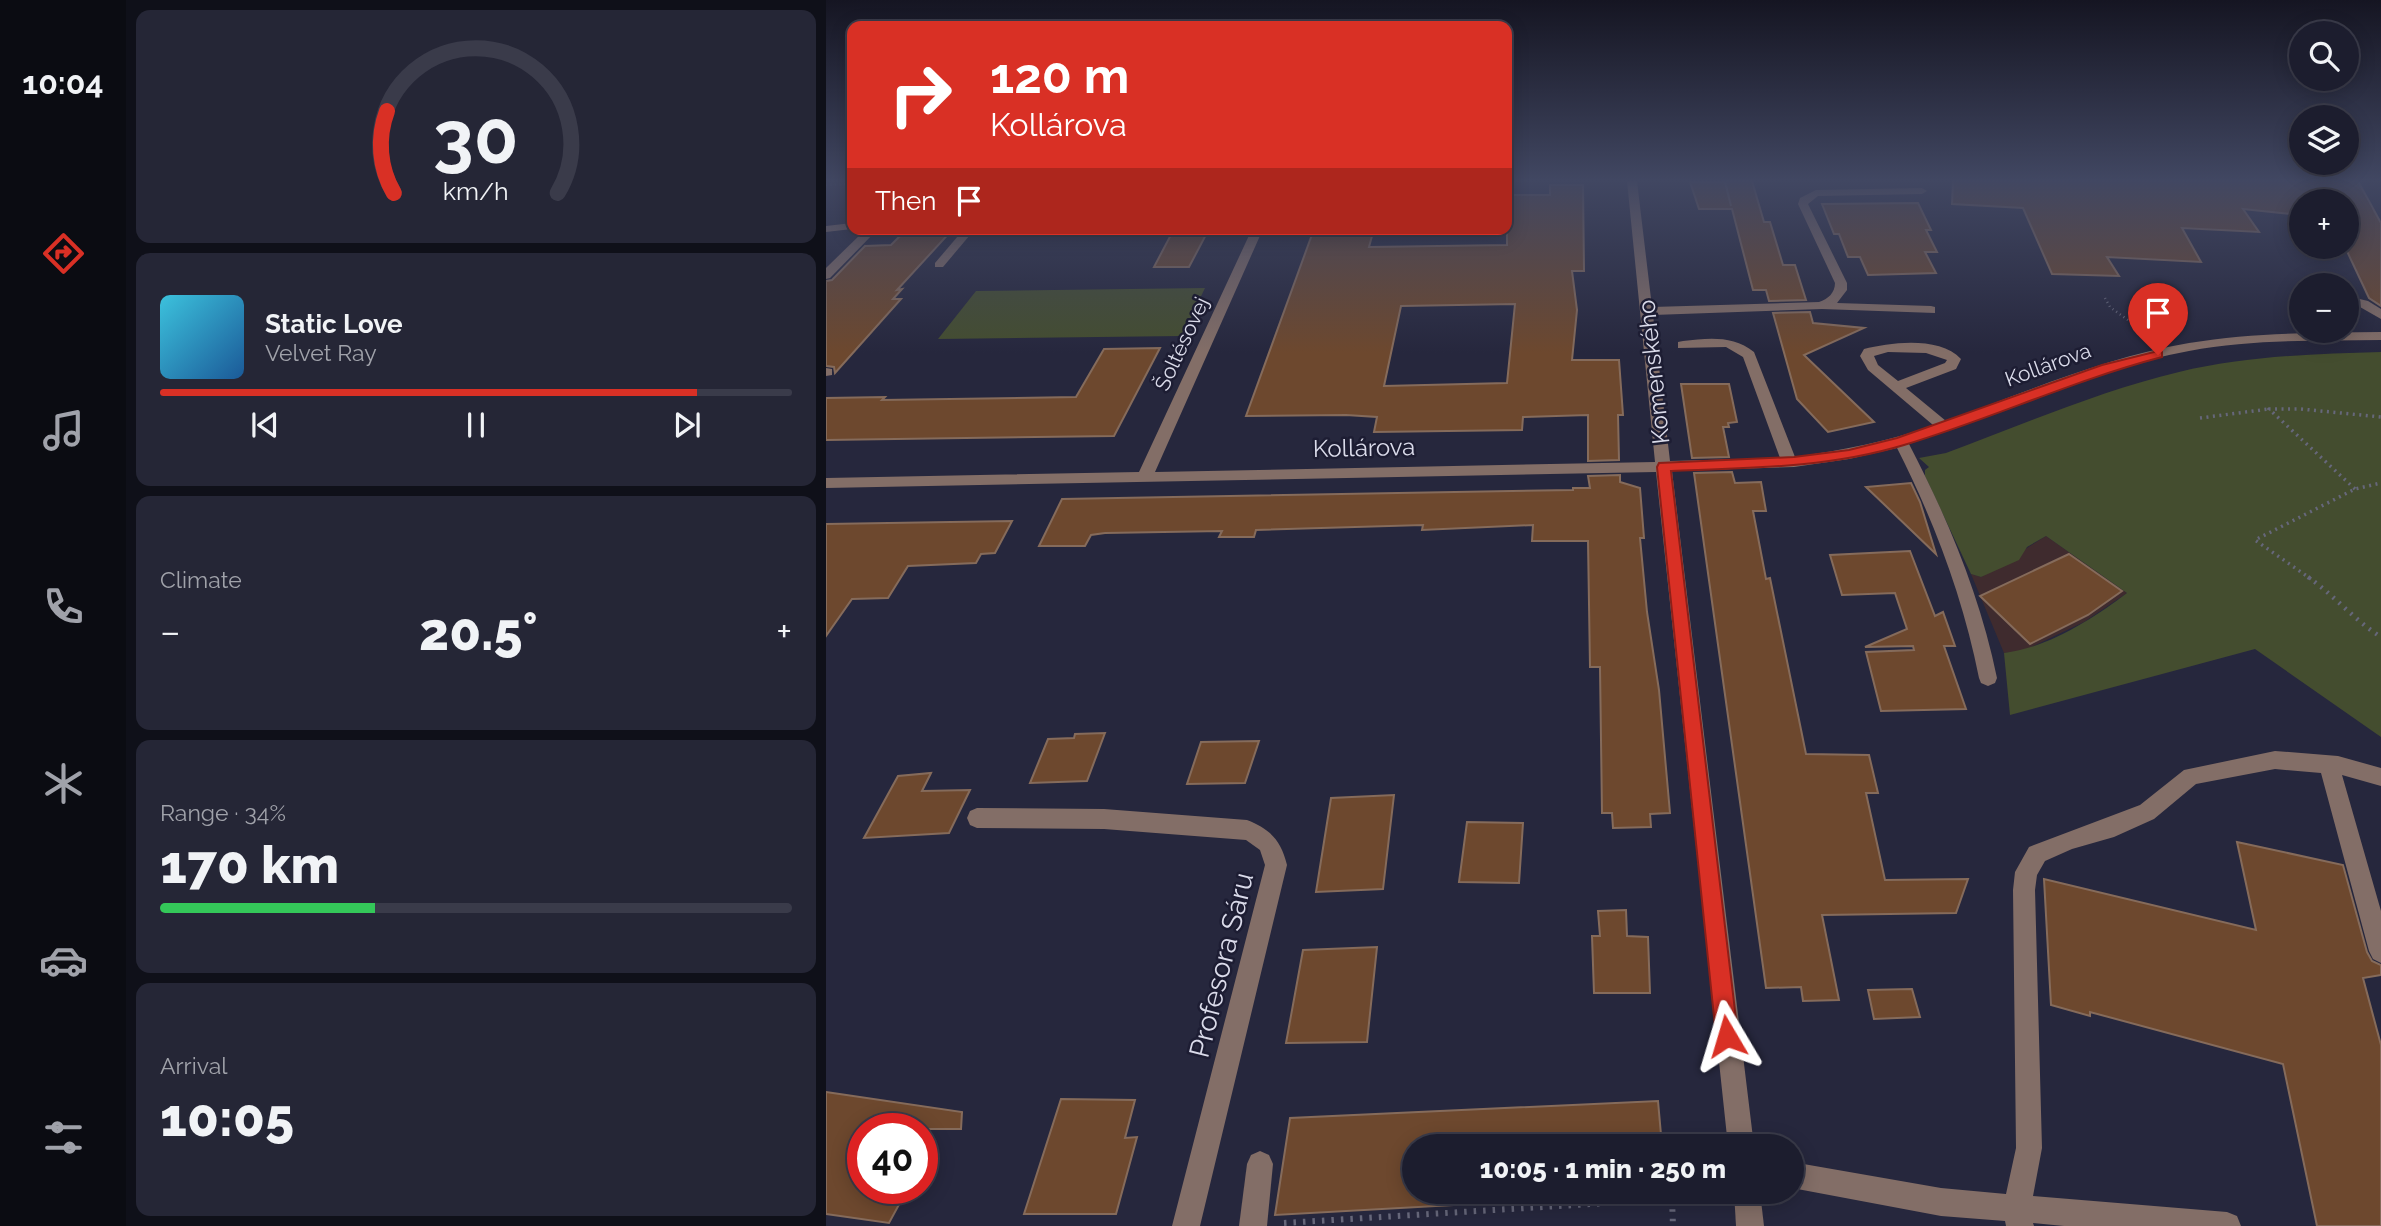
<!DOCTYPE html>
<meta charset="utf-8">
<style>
:root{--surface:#1c1d2e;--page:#252636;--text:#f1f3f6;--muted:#a0a2aa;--line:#3a3b4a;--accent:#d93025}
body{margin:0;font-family:Raleway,sans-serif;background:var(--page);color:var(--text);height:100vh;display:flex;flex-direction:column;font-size:26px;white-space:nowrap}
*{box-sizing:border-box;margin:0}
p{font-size:23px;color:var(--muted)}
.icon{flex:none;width:38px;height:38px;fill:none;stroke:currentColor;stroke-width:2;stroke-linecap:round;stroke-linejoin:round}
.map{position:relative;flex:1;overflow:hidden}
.side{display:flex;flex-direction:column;gap:10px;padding:10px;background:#0f1019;width:700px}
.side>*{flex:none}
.guide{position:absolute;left:21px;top:21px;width:665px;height:214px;border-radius:14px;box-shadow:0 4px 18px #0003,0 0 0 2px var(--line);background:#d93025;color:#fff;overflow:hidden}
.fabs{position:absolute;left:1463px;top:21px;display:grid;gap:14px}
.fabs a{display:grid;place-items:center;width:70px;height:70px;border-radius:50%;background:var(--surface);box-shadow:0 4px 18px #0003,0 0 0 2px var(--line);font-size:35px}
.speed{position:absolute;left:21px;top:1113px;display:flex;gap:14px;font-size:35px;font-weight:700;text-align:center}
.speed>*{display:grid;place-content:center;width:91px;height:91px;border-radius:50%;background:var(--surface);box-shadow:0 4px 18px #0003,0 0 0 2px var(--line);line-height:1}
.speed .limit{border:10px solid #d22;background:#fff;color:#111}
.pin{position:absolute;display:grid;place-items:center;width:60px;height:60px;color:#fff;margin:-72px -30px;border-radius:50% 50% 50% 0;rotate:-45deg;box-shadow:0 0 7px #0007}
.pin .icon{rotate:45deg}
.me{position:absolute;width:77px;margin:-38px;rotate:353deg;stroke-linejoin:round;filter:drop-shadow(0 0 5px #0008)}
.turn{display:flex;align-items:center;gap:24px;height:147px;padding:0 28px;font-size:32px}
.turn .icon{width:91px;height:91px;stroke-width:2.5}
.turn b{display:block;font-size:49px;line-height:60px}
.then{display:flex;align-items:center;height:66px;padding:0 28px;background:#0003;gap:14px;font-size:26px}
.big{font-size:52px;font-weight:800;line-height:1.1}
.side .card{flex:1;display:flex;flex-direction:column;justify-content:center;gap:10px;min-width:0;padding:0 24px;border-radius:14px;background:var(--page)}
.side .dial{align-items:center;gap:0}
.dial svg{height:182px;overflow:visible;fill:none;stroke:var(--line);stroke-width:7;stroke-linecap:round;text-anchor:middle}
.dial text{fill:var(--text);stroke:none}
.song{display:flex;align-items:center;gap:21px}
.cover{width:84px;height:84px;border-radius:10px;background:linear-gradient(135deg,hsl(190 70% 55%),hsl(210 70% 35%))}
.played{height:7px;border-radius:4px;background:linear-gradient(90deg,var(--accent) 85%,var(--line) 85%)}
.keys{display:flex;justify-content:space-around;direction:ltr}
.heat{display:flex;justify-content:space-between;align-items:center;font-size:38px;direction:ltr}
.charge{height:10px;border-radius:5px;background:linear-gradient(90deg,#34c759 34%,var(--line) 0)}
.trip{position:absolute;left:576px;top:1134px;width:402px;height:70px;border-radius:35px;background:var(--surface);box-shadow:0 4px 18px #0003,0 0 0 2px var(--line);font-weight:800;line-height:70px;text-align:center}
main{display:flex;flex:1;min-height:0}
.dock{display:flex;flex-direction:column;width:126px;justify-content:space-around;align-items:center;background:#0b0c12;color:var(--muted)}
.dock .icon{width:49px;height:49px}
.dock .current{color:var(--accent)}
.dock b{font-size:32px;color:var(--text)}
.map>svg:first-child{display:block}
.industrial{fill:#3f2b2e}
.green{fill:#444d2f}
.building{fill:#6d482e;stroke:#856b5b;stroke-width:2;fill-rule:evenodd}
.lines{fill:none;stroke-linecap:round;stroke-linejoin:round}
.path-far3{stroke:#66677a;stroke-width:2.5;stroke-dasharray:1 3.5;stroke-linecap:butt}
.path-far2{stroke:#66677a;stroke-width:3.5;stroke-dasharray:2 4.5;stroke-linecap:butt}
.path-far1{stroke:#66677a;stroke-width:4.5;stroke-dasharray:2 6;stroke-linecap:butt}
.path{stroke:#66677a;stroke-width:6;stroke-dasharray:2.5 7;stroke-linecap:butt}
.minor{fill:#836e67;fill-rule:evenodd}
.route{fill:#d93025;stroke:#8d1f18;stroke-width:2}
.labels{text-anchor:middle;stroke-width:5;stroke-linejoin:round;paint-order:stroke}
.far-street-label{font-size:21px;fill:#dadbea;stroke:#1d1d33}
.street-label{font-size:24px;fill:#dadbea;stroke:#1d1d33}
.near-street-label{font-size:28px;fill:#dadbea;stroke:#1d1d33}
</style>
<main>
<nav class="dock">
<b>10:04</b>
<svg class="icon current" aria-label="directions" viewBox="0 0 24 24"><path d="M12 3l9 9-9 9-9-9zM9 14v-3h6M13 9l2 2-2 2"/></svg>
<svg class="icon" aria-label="music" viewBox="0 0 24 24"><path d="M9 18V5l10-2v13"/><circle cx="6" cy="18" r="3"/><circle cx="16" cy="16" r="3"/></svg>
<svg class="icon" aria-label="phone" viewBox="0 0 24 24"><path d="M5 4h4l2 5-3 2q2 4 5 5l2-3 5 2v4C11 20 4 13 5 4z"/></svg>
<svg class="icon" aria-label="climate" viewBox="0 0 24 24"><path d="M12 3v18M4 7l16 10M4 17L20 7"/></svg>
<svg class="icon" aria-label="car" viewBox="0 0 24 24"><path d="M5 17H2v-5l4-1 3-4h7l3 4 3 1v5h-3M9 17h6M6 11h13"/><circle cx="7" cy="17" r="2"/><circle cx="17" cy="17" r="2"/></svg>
<svg class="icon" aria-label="filters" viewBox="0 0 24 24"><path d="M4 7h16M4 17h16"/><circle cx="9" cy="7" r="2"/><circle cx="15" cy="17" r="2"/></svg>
</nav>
<section class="side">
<div class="card dial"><svg viewBox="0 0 100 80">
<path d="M14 69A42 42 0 1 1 86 69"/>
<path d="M14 69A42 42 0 0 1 11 33" stroke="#d93025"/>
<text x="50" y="56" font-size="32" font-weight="700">30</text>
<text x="50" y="72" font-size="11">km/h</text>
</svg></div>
<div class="card">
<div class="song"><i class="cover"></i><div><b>Static Love</b><p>Velvet Ray</p></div></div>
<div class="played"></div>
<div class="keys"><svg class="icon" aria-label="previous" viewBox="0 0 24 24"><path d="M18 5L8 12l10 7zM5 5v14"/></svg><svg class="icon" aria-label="pause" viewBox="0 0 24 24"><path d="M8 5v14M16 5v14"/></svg><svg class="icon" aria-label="next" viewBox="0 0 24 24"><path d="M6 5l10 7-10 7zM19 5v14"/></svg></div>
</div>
<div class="card"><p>Climate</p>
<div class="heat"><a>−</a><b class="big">20.5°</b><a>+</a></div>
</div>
<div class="card"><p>Range · 34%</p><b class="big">170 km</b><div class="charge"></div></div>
<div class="card"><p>Arrival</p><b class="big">10:05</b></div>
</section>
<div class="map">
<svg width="1555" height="1226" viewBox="0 0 1555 1226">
<rect width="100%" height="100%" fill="#26273d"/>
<path class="industrial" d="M 1220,536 L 1301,593 L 1258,622 L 1197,651 L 1178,653 L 1145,574 L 1155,577 Z"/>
<g class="green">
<path d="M 379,288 L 356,336 L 112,339 L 150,291 Z"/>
<path d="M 1555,352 L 1555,737 L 1429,649 L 1184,715 L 1178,653 C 1221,648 1267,619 1301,593 L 1220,536 L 1201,547 L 1193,560 L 1155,577 L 1145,574 L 1099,476 L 1099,470 L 1103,467 L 1093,458 L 1120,453 C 1196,425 1273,391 1353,372 C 1419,356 1487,354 1555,352 Z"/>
</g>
<g class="building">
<path d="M 899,181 L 926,181 L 938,222 L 944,222 L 957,265 L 969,265 L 980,300 L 943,301 L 940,290 L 927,290 L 906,209 L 873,209 L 864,182 L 899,182 L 905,206 Z"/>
<path d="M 1127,181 L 1532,181 L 1555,223 L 1555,306 L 1543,298 L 1519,247 L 1521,201 L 1475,201 L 1475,215 L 1417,209 L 1433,232 L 1356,228 L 1375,262 L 1281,257 L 1293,276 L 1226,274 L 1197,208 L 1126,204 Z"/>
<path d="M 724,185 L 757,185 L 758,271 L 746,271 L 751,310 L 746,360 L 793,360 L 797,415 L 792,415 L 793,460 L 762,461 L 762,415 L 697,417 L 696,430 L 548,432 L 551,417 L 520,415 L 420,416 L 488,229 L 544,231 L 542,236 L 546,236 L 543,247 L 681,245 L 681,195 L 724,195 ZM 689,304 L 681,383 L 558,386 L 575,306 Z"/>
<path d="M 1092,203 L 1105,230 L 1100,230 L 1111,252 L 1099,252 L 1110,273 L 1042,275 L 1034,257 L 1022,257 L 1013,234 L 1008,234 L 996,204 Z"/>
<path d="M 81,229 L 127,229 L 71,290 L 76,289 L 67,299 L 75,299 L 9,373 L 8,367 L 0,366 L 0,281 L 6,280 L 39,246 L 65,245 Z"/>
<path d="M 348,229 L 383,229 L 363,267 L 328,267 Z"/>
<path d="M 984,312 L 987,323 L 1038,328 L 978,355 L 1048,422 L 1002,432 L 971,399 L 947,313 Z"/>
<path d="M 334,348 L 288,436 L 0,440 L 0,398 L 59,397 L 56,400 L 250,397 L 278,349 Z"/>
<path d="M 855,384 L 903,384 L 911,422 L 902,423 L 903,427 L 897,427 L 903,457 L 866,458 Z"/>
<path d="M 906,472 L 909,483 L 935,482 L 940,511 L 927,511 L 940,579 L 944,578 L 980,754 L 1043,755 L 1052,793 L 1040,793 L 1059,880 L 1142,879 L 1130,913 L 996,915 L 1013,1000 L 977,1001 L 975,987 L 940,988 L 868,473 Z"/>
<path d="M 794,475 L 794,482 L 814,488 L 818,538 L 814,538 L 821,612 L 833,690 L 844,813 L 824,814 L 825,827 L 787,828 L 786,813 L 776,813 L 774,667 L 764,667 L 762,541 L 706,541 L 707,525 L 596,530 L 597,525 L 430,530 L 428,537 L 393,537 L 396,531 L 279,533 L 265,535 L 259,546 L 213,546 L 236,499 L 747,490 L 747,488 L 764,488 L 762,476 Z"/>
<path d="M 1085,483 L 1094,502 L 1110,554 L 1040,487 Z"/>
<path d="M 186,521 L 169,553 L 155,554 L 150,563 L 82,566 L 62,598 L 26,599 L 0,636 L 0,524 Z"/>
<path d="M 1084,551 L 1109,616 L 1117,612 L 1129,646 L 1118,646 L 1140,709 L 1055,711 L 1040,652 L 1088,650 L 1087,646 L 1039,647 L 1081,629 L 1069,593 L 1016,595 L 1004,555 Z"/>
<path d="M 1243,554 L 1296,591 L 1262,615 L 1204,644 L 1154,596 Z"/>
<path d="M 279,733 L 261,781 L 204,783 L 222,739 L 248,738 L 249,734 Z"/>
<path d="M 433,741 L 419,783 L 361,784 L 375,742 Z"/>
<path d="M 105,773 L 96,791 L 144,790 L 123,833 L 38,838 L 72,776 Z"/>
<path d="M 568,795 L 557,889 L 490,892 L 505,798 Z"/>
<path d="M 641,822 L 697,823 L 693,883 L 633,882 Z"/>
<path d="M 1411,842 L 1517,865 L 1541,952 L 1546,961 L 1555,965 L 1555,975 L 1537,978 L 1555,1045 L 1555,1226 L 1491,1226 L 1457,1064 L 1264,1012 L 1264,1016 L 1225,1005 L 1218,879 L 1430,930 Z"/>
<path d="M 800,910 L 801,936 L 822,937 L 824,993 L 768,993 L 766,936 L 774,936 L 772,911 Z"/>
<path d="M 551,947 L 541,1042 L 460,1043 L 477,950 Z"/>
<path d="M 1086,989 L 1094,1017 L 1048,1019 L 1042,990 Z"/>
<path d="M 0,1092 L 136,1112 L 135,1129 L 37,1129 L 37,1188 L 82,1188 L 63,1223 L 0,1214 Z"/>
<path d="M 235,1099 L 309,1100 L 299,1138 L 311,1137 L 290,1214 L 198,1214 Z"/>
<path d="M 832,1101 L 836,1146 L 588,1146 L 588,1192 L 840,1193 L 449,1215 L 464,1118 Z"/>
</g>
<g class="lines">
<g class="path-far3">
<path d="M 0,185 L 26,184"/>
<path d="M 1279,298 L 1284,307 L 1321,334"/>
</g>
<g class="path-far2">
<path d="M 1374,418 L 1443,409"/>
<path d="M 1529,489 L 1443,409 L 1475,409 L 1555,417"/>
<path d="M 1485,579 L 1429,540 L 1529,489 L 1555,483"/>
</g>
<path class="path-far1" d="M 1482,577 C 1508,595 1528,620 1555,637"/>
<path class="path" d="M 458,1223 L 846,1199 L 847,1226"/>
<g class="minor">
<path d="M 801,181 L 811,181 L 826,307 L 993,302 C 1002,299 1009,293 1009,283 L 972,204 L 974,198 L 990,190 L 1096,188 L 1101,191 L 1096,194 L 992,196 L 982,204 L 1021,283 L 1021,290 L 1011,303 L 1105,306 L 1109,307 L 1109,313 L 996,309 L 827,315 L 844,461 L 954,458 L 917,357 L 900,347 L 852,348 L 852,342 L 857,341 C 882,338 907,335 928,352 L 969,457 C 1016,450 1062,442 1107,425 L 1042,370 L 1034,356 L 1038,349 C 1065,342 1114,336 1135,359 L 1130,369 L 1080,388 L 1120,421 C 1199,392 1280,357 1363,343 C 1427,332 1491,333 1555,332 L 1555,340 C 1491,341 1426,339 1363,351 C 1267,369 1174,411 1083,444 C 1122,519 1154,595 1171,678 L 1169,683 L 1162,686 L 1155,683 L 1153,678 C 1137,597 1108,521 1071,448 L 1023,459 L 968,467 L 846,471 L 928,1146 L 902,1146 L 830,472 L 0,488 L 0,478 L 313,472 L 426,229 L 437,229 L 329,472 L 829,462 ZM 1062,352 L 1100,353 L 1121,360 L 1119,363 L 1072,381 L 1052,365 L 1048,356 Z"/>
<path d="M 26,223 L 26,229 L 0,232 L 0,226 Z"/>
<path d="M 40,229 L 52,229 L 4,278 L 0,279 L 0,268 Z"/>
<path d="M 138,229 L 149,229 L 117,267 L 109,267 L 109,263 Z"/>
<path d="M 184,229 L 243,229 L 238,232 L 188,234 L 184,233 Z"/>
<path d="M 1521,296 L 1542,301 L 1555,309 L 1555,319 L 1534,307 L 1521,304 Z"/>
<path d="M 0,368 L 6,369 L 6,375 L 0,376 Z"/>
<path d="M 1449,751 L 1512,756 L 1555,768 L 1555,786 L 1516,775 L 1555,911 L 1555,963 L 1547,959 L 1543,951 L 1495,773 L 1449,769 L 1370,784 L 1328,819 L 1288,837 L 1246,849 L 1219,861 L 1211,875 L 1209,890 L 1216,1148 L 1207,1196 L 1401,1212 L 1411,1216 L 1415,1226 L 1238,1226 L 1207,1223 L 1208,1226 L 1180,1226 L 1179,1221 L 1115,1216 L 966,1188 L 966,1162 L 1115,1188 L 1180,1194 L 1190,1148 L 1187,890 L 1189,872 L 1203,847 L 1314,805 L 1358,770 Z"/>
<path d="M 151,808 L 278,809 L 421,820 C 444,829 455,840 461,865 L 374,1226 L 346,1226 L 439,865 L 434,850 L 420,840 L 278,829 L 151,828 L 144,825 L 141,818 L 144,811 Z"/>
<path d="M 434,1151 L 443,1155 L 447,1164 L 441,1226 L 413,1226 L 421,1164 L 425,1155 Z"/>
<path d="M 908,1192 L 934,1192 L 938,1226 L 910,1226 Z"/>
</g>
</g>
<linearGradient id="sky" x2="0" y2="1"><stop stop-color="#151522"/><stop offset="0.51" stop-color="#414762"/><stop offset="1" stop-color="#414762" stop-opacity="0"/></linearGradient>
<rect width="1555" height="353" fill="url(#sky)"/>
<path class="route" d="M 1332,351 L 1336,352 L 1336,357 C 1248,380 1165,419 1078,445 C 1002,468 923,468 845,471 L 912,1036 L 909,1044 L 901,1047 L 893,1044 L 890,1036 L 831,467 L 833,463 L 968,457 L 1023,450 L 1071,438 L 1276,365 Z"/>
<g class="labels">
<g class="far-street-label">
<text transform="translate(356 344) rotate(-65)" y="7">Šoltésovej</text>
<text transform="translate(1222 365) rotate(-20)" y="7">Kollárova</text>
</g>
<g class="street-label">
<text transform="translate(828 372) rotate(-96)" y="8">Komenského</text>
<text transform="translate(538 448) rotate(-1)" y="8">Kollárova</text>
</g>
<g class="near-street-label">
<text transform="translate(395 965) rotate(-76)" y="10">Profesora Sáru</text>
</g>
</g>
</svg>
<div class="fabs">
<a><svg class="icon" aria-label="search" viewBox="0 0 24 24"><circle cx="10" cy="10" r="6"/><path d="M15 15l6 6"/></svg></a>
<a><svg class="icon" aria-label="layers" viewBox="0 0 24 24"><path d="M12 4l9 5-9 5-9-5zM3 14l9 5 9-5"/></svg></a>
<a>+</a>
<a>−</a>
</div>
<div class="speed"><div class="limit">40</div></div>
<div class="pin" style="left:1332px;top:355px;background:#d93025"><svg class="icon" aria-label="arrive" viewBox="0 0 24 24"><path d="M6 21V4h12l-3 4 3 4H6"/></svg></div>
<svg class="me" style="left:901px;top:1036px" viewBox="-20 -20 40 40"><path d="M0-17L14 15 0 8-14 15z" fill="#d93025" stroke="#fff" stroke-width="4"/></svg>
<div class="trip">10:05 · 1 min · 250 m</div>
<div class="guide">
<div class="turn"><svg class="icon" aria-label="right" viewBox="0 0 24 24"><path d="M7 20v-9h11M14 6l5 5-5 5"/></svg><div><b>120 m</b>Kollárova</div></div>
<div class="then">Then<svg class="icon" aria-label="arrive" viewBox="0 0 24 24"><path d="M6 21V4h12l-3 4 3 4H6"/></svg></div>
</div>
</div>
</main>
